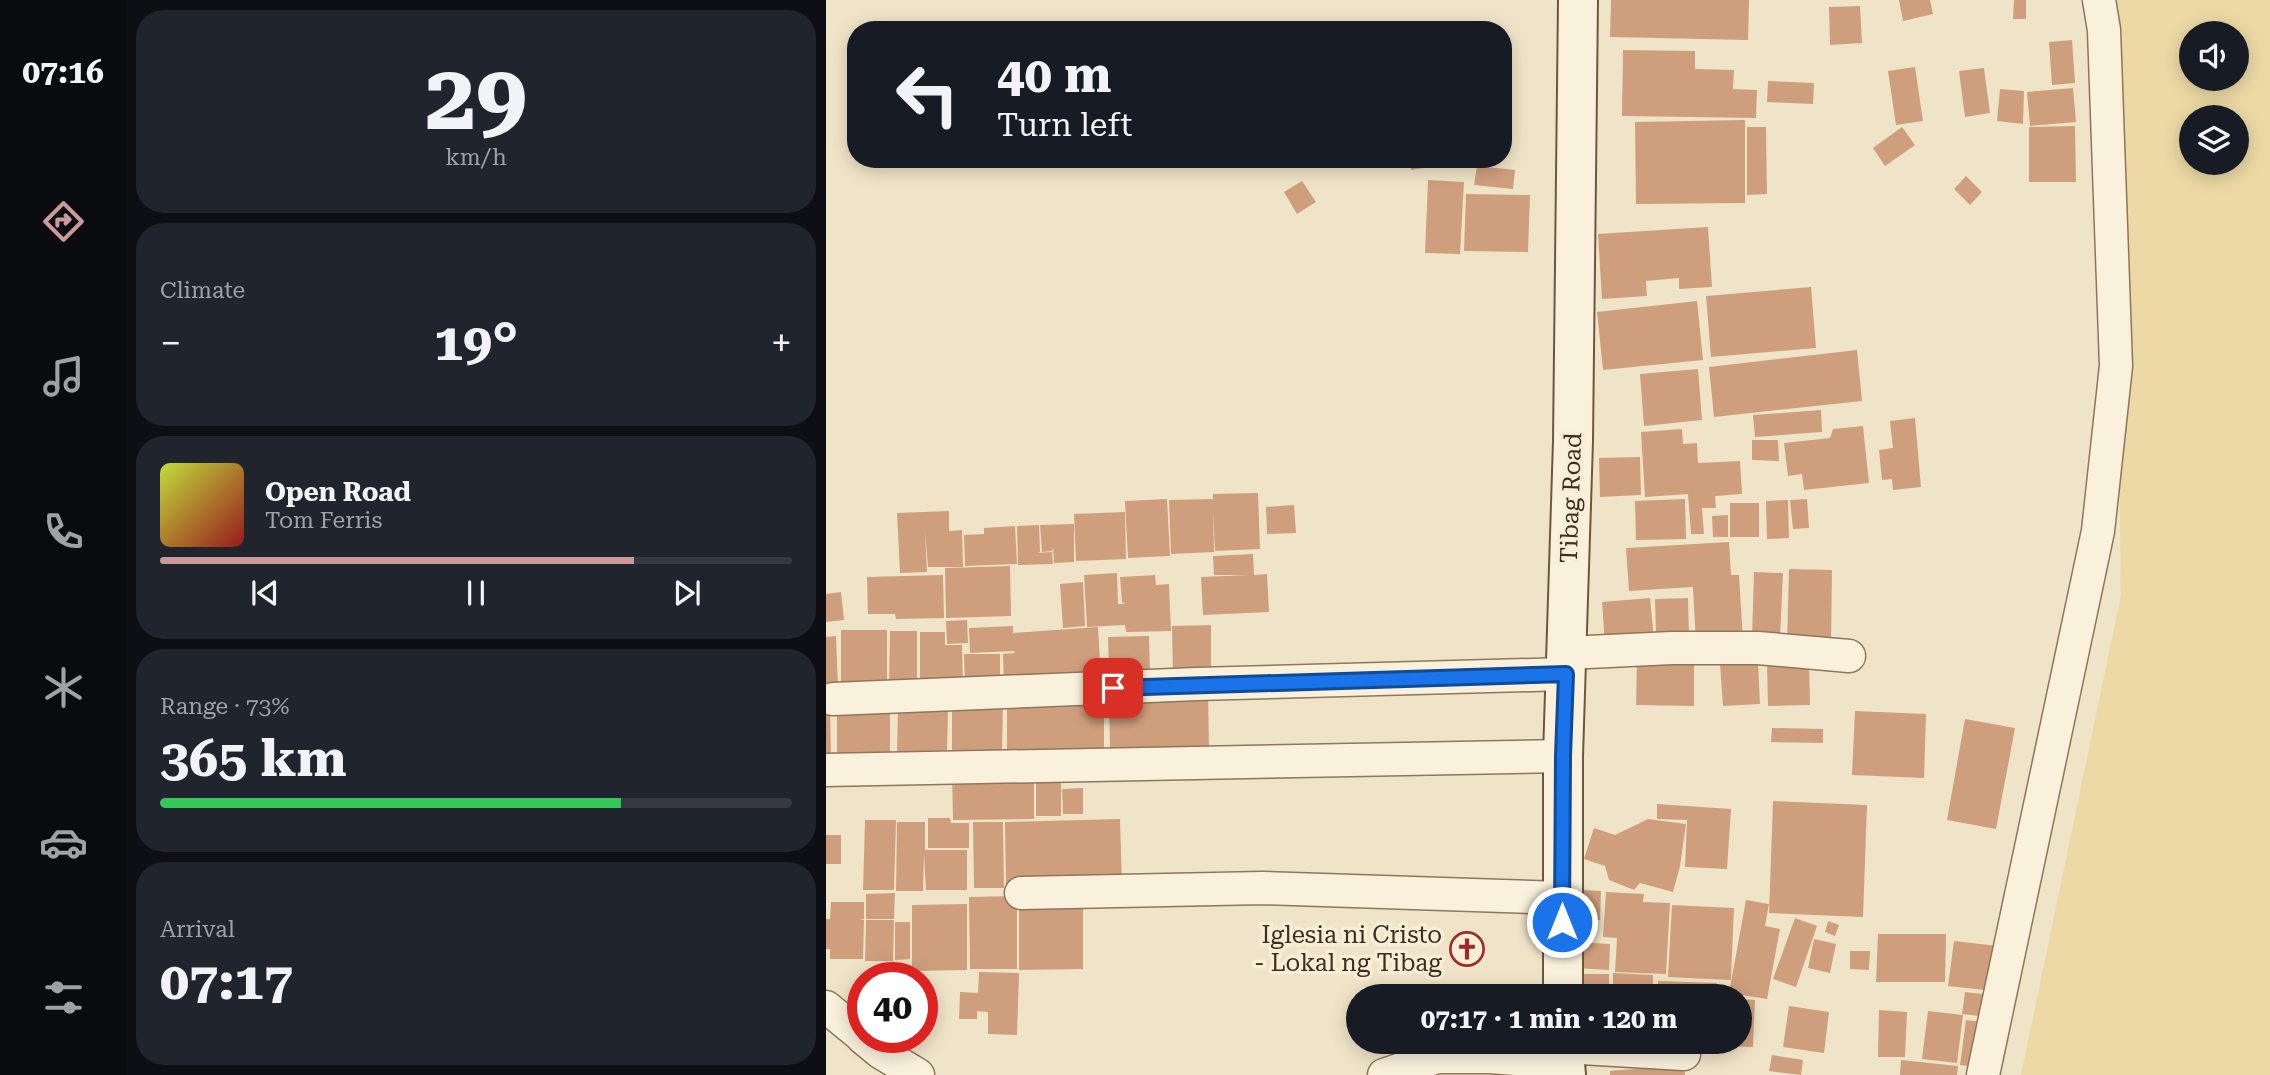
<!DOCTYPE html>
<meta charset="utf-8">
<style>
:root{--surface:#171b24;--page:#20242c;--text:#f1f3f6;--muted:#9ea1a6;--line:#363941;--accent:#cc999b}
body{margin:0;font-family:"Roboto Serif",serif;background:var(--page);color:var(--text);height:100vh;display:flex;flex-direction:column;font-size:26px;white-space:nowrap}
*{box-sizing:border-box;margin:0}
p{font-size:23px;color:var(--muted)}
.icon{flex:none;width:38px;height:38px;fill:none;stroke:currentColor;stroke-width:2;stroke-linecap:round;stroke-linejoin:round}
.map{position:relative;flex:1;overflow:hidden}
.details{display:flex;flex-direction:column;gap:10px;padding:10px;background:#0d0f14;width:700px}
.details>*{flex:none}
.banner{position:absolute;left:21px;top:21px;width:665px;height:147px;border-radius:28px;box-shadow:0 4px 18px #0003;background:#171b24;color:var(--text);overflow:hidden}
.tools{position:absolute;left:1353px;top:21px;display:grid;gap:14px}
.tools a{display:grid;place-items:center;width:70px;height:70px;border-radius:50%;background:var(--surface);box-shadow:0 4px 18px #0003;font-size:35px}
.speed{position:absolute;left:21px;top:962px;display:flex;gap:14px;font-size:35px;font-weight:700;text-align:center}
.speed>*{display:grid;place-content:center;width:91px;height:91px;border-radius:50%;background:var(--surface);box-shadow:0 4px 18px #0003;line-height:1}
.speed .limit{border:10px solid #d22;background:#fff;color:#111}
.pin{position:absolute;display:grid;place-items:center;width:60px;height:60px;color:#fff;margin:-30px;border-radius:14px;box-shadow:0 4px 10px #0006}
.me{position:absolute;width:77px;margin:-38px;rotate:0deg;stroke-linejoin:round;filter:drop-shadow(0 0 5px #0008)}
.turn{display:flex;align-items:center;gap:24px;height:147px;padding:0 35px;font-size:32px}
.turn .icon{width:91px;height:91px;stroke-width:2.5}
.turn b{display:block;font-size:49px;line-height:60px}
.big{font-size:52px;font-weight:700;line-height:1.1}
.details .widget{flex:1;display:flex;flex-direction:column;justify-content:center;gap:10px;min-width:0;padding:0 24px;border-radius:28px;background:var(--page)}
.details .dial{align-items:center;gap:0}
.dial b{font-size:91px;line-height:1}
.song{display:flex;align-items:center;gap:21px}
.cover{width:84px;height:84px;border-radius:10px;background:linear-gradient(135deg,hsl(70 70% 55%),hsl(0 70% 35%))}
.played{height:7px;border-radius:4px;background:linear-gradient(90deg,var(--accent) 75%,var(--line) 75%)}
.keys{display:flex;justify-content:space-around;direction:ltr}
.heat{display:flex;justify-content:space-between;align-items:center;font-size:38px;direction:ltr}
.charge{height:10px;border-radius:5px;background:linear-gradient(90deg,#34c759 73%,var(--line) 0)}
.trip{position:absolute;left:520px;top:984px;width:406px;height:70px;border-radius:35px;background:var(--surface);box-shadow:0 4px 18px #0003;font-weight:700;line-height:70px;text-align:center}
main{display:flex;flex:1;min-height:0}
.dock{display:flex;flex-direction:column;width:126px;justify-content:space-around;align-items:center;background:#090b0e;color:var(--muted)}
.dock .icon{width:49px;height:49px}
.dock .on{color:var(--accent)}
.dock b{font-size:32px;color:var(--text)}
.map>svg:first-child{display:block}
.sand{fill:#ecd9a5;fill-rule:evenodd}
.building{fill:#cf9f7d}
.lines{fill:none;stroke-linecap:round;stroke-linejoin:round}
.street-casing{stroke:#8d765c;stroke-width:35}
.secondary-casing{stroke:#6f573f;stroke-width:42}
.street{stroke:#faf1dc;stroke-width:32}
.secondary{stroke:#faf1dc;stroke-width:38}
.route-casing{stroke:#114b97;stroke-width:18}
.route{stroke:#1a73e8;stroke-width:12}
.labels{text-anchor:middle;stroke-width:7;stroke-linejoin:round;paint-order:stroke}
.street-label{font-size:24px;fill:#3d2e20;stroke:#f7eed8}
.poi-label{font-size:24px;fill:#3d2e20;stroke:#f7eed8;text-anchor:end}
</style>
<main>
<nav class="dock">
<b>07:16</b>
<svg class="icon on" aria-label="directions" viewBox="0 0 24 24"><path d="M12 3l9 9-9 9-9-9zM9 14v-3h6M13 9l2 2-2 2"/></svg>
<svg class="icon" aria-label="music" viewBox="0 0 24 24"><path d="M9 18V5l10-2v13"/><circle cx="6" cy="18" r="3"/><circle cx="16" cy="16" r="3"/></svg>
<svg class="icon" aria-label="phone" viewBox="0 0 24 24"><path d="M5 4h4l2 5-3 2q2 4 5 5l2-3 5 2v4C11 20 4 13 5 4z"/></svg>
<svg class="icon" aria-label="climate" viewBox="0 0 24 24"><path d="M12 3v18M4 7l16 10M4 17L20 7"/></svg>
<svg class="icon" aria-label="car" viewBox="0 0 24 24"><path d="M5 17H2v-5l4-1 3-4h7l3 4 3 1v5h-3M9 17h6M6 11h13"/><circle cx="7" cy="17" r="2"/><circle cx="17" cy="17" r="2"/></svg>
<svg class="icon" aria-label="filters" viewBox="0 0 24 24"><path d="M4 7h16M4 17h16"/><circle cx="9" cy="7" r="2"/><circle cx="15" cy="17" r="2"/></svg>
</nav>
<section class="details">
<div class="widget dial"><b>29</b><p>km/h</p></div>
<div class="widget"><p>Climate</p>
<div class="heat"><a>−</a><b class="big">19°</b><a>+</a></div>
</div>
<div class="widget">
<div class="song"><i class="cover"></i><div><b>Open Road</b><p>Tom Ferris</p></div></div>
<div class="played"></div>
<div class="keys"><svg class="icon" aria-label="previous" viewBox="0 0 24 24"><path d="M18 5L8 12l10 7zM5 5v14"/></svg><svg class="icon" aria-label="pause" viewBox="0 0 24 24"><path d="M8 5v14M16 5v14"/></svg><svg class="icon" aria-label="next" viewBox="0 0 24 24"><path d="M6 5l10 7-10 7zM19 5v14"/></svg></div>
</div>
<div class="widget"><p>Range · 73%</p><b class="big">365 km</b><div class="charge"></div></div>
<div class="widget"><p>Arrival</p><b class="big">07:17</b></div>
</section>
<div class="map">
<svg width="1444" height="1075" viewBox="0 0 1444 1075">
<rect width="100%" height="100%" fill="#f0e4c8"/>
<path class="sand" d="M 1286,0 L 1444,0 L 1444,1075 L 1195,1075 L 1295,595 ZM 1365,33 L 1410,33 L 1410,79 L 1365,79 ZM 1365,117 L 1410,117 L 1410,163 L 1365,163 Z"/>
<g class="building">
<path d="M 785,0 L 923,0 L 922,40 L 784,37 Z"/>
<path d="M 1073,0 L 1104,0 L 1107,14 L 1077,21 Z"/>
<path d="M 1188,0 L 1200,0 L 1200,19 L 1187,19 Z"/>
<path d="M 1034,6 L 1036,43 L 1004,45 L 1003,7 Z"/>
<path d="M 1246,40 L 1249,83 L 1226,85 L 1223,42 Z"/>
<path d="M 797,50 L 869,51 L 869,69 L 908,70 L 907,89 L 931,90 L 930,118 L 796,116 Z"/>
<path d="M 1089,67 L 1097,121 L 1070,125 L 1062,71 Z"/>
<path d="M 1158,68 L 1164,113 L 1139,117 L 1133,71 Z"/>
<path d="M 942,81 L 988,83 L 987,104 L 941,102 Z"/>
<path d="M 1247,88 L 1250,122 L 1204,126 L 1201,92 Z"/>
<path d="M 1174,89 L 1198,91 L 1197,124 L 1171,121 Z"/>
<path d="M 919,120 L 919,203 L 810,204 L 809,122 Z"/>
<path d="M 1249,126 L 1250,182 L 1203,182 L 1203,127 Z"/>
<path d="M 921,127 L 940,127 L 941,194 L 921,195 Z"/>
<path d="M 1076,127 L 1089,145 L 1059,166 L 1047,148 Z"/>
<path d="M 583,159 L 602,159 L 604,167 L 585,170 Z"/>
<path d="M 651,166 L 689,170 L 687,189 L 648,185 Z"/>
<path d="M 1140,176 L 1156,192 L 1144,205 L 1128,189 Z"/>
<path d="M 602,180 L 638,182 L 634,254 L 599,253 Z"/>
<path d="M 476,181 L 490,202 L 471,214 L 458,192 Z"/>
<path d="M 640,194 L 704,195 L 702,252 L 638,251 Z"/>
<path d="M 882,227 L 886,287 L 853,289 L 853,278 L 820,281 L 821,296 L 776,299 L 772,234 Z"/>
<path d="M 985,287 L 990,348 L 885,357 L 880,296 Z"/>
<path d="M 871,301 L 877,360 L 777,370 L 771,312 Z"/>
<path d="M 1031,350 L 1036,401 L 888,417 L 883,367 Z"/>
<path d="M 872,369 L 876,420 L 818,426 L 814,374 Z"/>
<path d="M 995,410 L 996,432 L 929,437 L 927,415 Z"/>
<path d="M 1089,418 L 1095,487 L 1067,490 L 1066,479 L 1056,480 L 1053,450 L 1067,448 L 1064,421 Z"/>
<path d="M 1037,426 L 1043,483 L 978,490 L 976,474 L 962,476 L 958,443 L 1004,438 L 1007,429 Z"/>
<path d="M 856,429 L 857,444 L 871,443 L 872,463 L 914,461 L 916,494 L 889,496 L 890,508 L 876,508 L 878,534 L 865,534 L 862,494 L 819,497 L 815,432 Z"/>
<path d="M 926,440 L 952,440 L 953,461 L 926,460 Z"/>
<path d="M 814,457 L 815,495 L 774,497 L 773,458 Z"/>
<path d="M 432,493 L 434,549 L 389,551 L 387,511 L 388,552 L 345,554 L 343,500 L 387,499 L 387,494 Z"/>
<path d="M 341,499 L 344,556 L 302,558 L 299,501 Z"/>
<path d="M 859,499 L 860,539 L 810,540 L 809,501 Z"/>
<path d="M 981,499 L 983,528 L 967,529 L 964,500 Z"/>
<path d="M 962,500 L 963,538 L 941,539 L 940,501 Z"/>
<rect x="904" y="503" width="29" height="34"/>
<path d="M 468,505 L 470,533 L 441,534 L 440,507 Z"/>
<path d="M 123,511 L 123,531 L 136,530 L 137,567 L 102,567 L 99,531 L 101,572 L 74,573 L 71,513 Z"/>
<path d="M 299,512 L 300,559 L 250,561 L 248,514 Z"/>
<path d="M 902,515 L 902,537 L 887,537 L 886,516 Z"/>
<path d="M 248,524 L 248,562 L 228,563 L 227,548 L 226,551 L 216,552 L 214,525 Z"/>
<path d="M 213,525 L 214,552 L 211,553 L 226,552 L 227,564 L 192,565 L 191,526 Z"/>
<path d="M 189,526 L 191,564 L 139,566 L 138,535 L 158,534 L 158,528 Z"/>
<path d="M 903,542 L 905,575 L 913,575 L 917,641 L 870,644 L 867,587 L 803,591 L 800,548 Z"/>
<path d="M 427,554 L 428,575 L 441,574 L 443,612 L 377,615 L 375,577 L 423,575 L 388,575 L 387,556 Z"/>
<path d="M 184,566 L 185,616 L 120,618 L 119,568 Z"/>
<path d="M 963,569 L 1006,570 L 1005,644 L 961,644 Z"/>
<path d="M 928,572 L 957,573 L 954,638 L 926,637 Z"/>
<path d="M 291,573 L 292,604 L 299,604 L 296,602 L 294,577 L 329,575 L 330,585 L 343,584 L 345,631 L 300,632 L 299,625 L 261,627 L 258,575 Z"/>
<path d="M 117,575 L 118,618 L 70,619 L 69,614 L 42,614 L 41,577 Z"/>
<path d="M 257,582 L 259,626 L 237,628 L 234,584 Z"/>
<path d="M 15,592 L 18,620 L 0,622 L 0,594 Z"/>
<path d="M 824,598 L 828,640 L 779,644 L 776,602 Z"/>
<path d="M 862,598 L 863,635 L 830,636 L 829,599 Z"/>
<path d="M 141,620 L 142,643 L 121,644 L 120,621 Z"/>
<path d="M 385,625 L 385,677 L 347,678 L 346,626 Z"/>
<path d="M 187,626 L 187,633 L 272,627 L 275,678 L 178,684 L 177,654 L 189,653 L 188,651 L 144,653 L 143,628 Z"/>
<rect x="15" y="630" width="46" height="57"/>
<path d="M 64,631 L 91,631 L 91,687 L 63,687 Z"/>
<path d="M 94,632 L 119,632 L 119,645 L 136,645 L 137,689 L 94,690 Z"/>
<path d="M 10,636 L 12,688 L 0,689 L 0,637 Z"/>
<path d="M 323,636 L 324,674 L 283,675 L 282,637 Z"/>
<path d="M 138,654 L 174,654 L 174,688 L 139,689 Z"/>
<path d="M 811,658 L 868,658 L 868,706 L 810,705 Z"/>
<path d="M 932,662 L 934,704 L 897,706 L 894,664 Z"/>
<path d="M 983,662 L 984,705 L 942,706 L 941,663 Z"/>
<path d="M 382,692 L 383,747 L 284,749 L 283,694 Z"/>
<path d="M 278,696 L 278,751 L 181,753 L 181,697 Z"/>
<path d="M 0,704 L 4,704 L 5,756 L 0,756 Z"/>
<path d="M 126,704 L 177,704 L 176,752 L 126,752 Z"/>
<path d="M 72,707 L 122,708 L 121,753 L 71,753 Z"/>
<rect x="11" y="710" width="53" height="44"/>
<path d="M 1029,711 L 1100,714 L 1098,778 L 1026,775 Z"/>
<path d="M 1139,719 L 1189,728 L 1170,829 L 1121,820 Z"/>
<path d="M 946,728 L 997,729 L 997,743 L 945,742 Z"/>
<path d="M 126,771 L 208,771 L 208,819 L 127,820 Z"/>
<rect x="210" y="774" width="25" height="42"/>
<path d="M 257,788 L 257,814 L 237,814 L 236,789 Z"/>
<path d="M 947,801 L 1041,805 L 1037,917 L 943,913 Z"/>
<path d="M 831,804 L 905,809 L 901,869 L 859,867 L 861,820 L 831,819 Z"/>
<path d="M 102,818 L 124,818 L 125,823 L 143,823 L 143,848 L 102,848 Z"/>
<path d="M 294,819 L 296,884 L 180,887 L 179,822 Z"/>
<path d="M 822,819 L 860,824 L 854,866 L 847,892 L 814,883 L 808,890 L 783,880 L 779,866 L 758,859 L 768,828 L 789,835 Z"/>
<path d="M 39,820 L 70,820 L 68,890 L 37,890 Z"/>
<path d="M 71,822 L 99,822 L 99,850 L 141,850 L 141,890 L 100,890 L 98,854 L 97,891 L 70,891 Z"/>
<path d="M 147,822 L 177,822 L 178,888 L 148,888 Z"/>
<rect x="0" y="835" width="15" height="29"/>
<path d="M 755,890 L 775,891 L 774,920 L 753,919 Z"/>
<path d="M 780,892 L 818,894 L 817,902 L 844,903 L 840,974 L 789,972 L 791,938 L 777,937 Z"/>
<path d="M 69,893 L 68,919 L 40,919 L 40,894 Z"/>
<path d="M 193,894 L 257,894 L 257,969 L 193,970 Z"/>
<path d="M 191,896 L 191,969 L 144,969 L 143,897 Z"/>
<path d="M 920,900 L 943,904 L 939,926 L 954,929 L 941,999 L 903,993 Z"/>
<path d="M 5,902 L 38,902 L 38,919 L 33,919 L 38,920 L 37,959 L 4,959 L 4,949 L 0,949 L 0,919 L 4,919 Z"/>
<path d="M 141,904 L 141,970 L 86,971 L 86,905 Z"/>
<path d="M 846,905 L 908,908 L 905,980 L 842,977 Z"/>
<path d="M 969,918 L 991,926 L 970,987 L 947,979 Z"/>
<path d="M 40,920 L 68,920 L 67,961 L 39,961 Z"/>
<path d="M 1002,921 L 1013,925 L 1009,936 L 999,932 Z"/>
<path d="M 69,922 L 84,922 L 84,959 L 69,960 Z"/>
<path d="M 1052,934 L 1120,934 L 1119,982 L 1050,982 Z"/>
<path d="M 988,939 L 1010,944 L 1004,973 L 982,968 Z"/>
<path d="M 1128,941 L 1172,946 L 1167,991 L 1122,986 Z"/>
<path d="M 752,942 L 784,944 L 783,970 L 750,968 Z"/>
<path d="M 1024,951 L 1044,951 L 1043,970 L 1024,969 Z"/>
<path d="M 153,972 L 193,973 L 191,1035 L 162,1034 L 162,1012 L 151,1011 L 151,1019 L 133,1019 L 134,992 L 152,993 Z"/>
<path d="M 787,973 L 827,975 L 827,996 L 787,996 Z"/>
<rect x="757" y="974" width="26" height="22"/>
<path d="M 832,981 L 891,983 L 890,996 L 831,996 Z"/>
<path d="M 1139,992 L 1165,995 L 1162,1017 L 1136,1014 Z"/>
<path d="M 914,999 L 929,1000 L 927,1047 L 892,1046 L 893,1041 L 914,1041 Z"/>
<path d="M 963,1006 L 1003,1012 L 998,1053 L 957,1047 Z"/>
<path d="M 1053,1010 L 1081,1012 L 1079,1057 L 1052,1057 Z"/>
<path d="M 1102,1011 L 1137,1015 L 1131,1063 L 1096,1059 Z"/>
<path d="M 1140,1020 L 1166,1023 L 1160,1068 L 1134,1065 Z"/>
<path d="M 946,1055 L 977,1060 L 975,1075 L 943,1071 Z"/>
<path d="M 1075,1060 L 1132,1066 L 1131,1075 L 1074,1075 Z"/>
<path d="M 858,1065 L 859,1075 L 784,1075 L 784,1071 Z"/>
</g>
<g class="lines">
<g class="street-casing">
<g id="street">
<path d="M 741,653 L 846,648 L 932,648 L 1023,656"/>
<path d="M 7,699 L 371,684 L 740,674"/>
<path d="M 0,770 L 737,756"/>
<path d="M 195,893 L 437,888 L 736,898"/>
<path d="M 0,1007 L 37,1037"/>
<path d="M 37,1038 L 54,1052 L 92,1075"/>
<path d="M 738,1047 L 858,1054"/>
<path d="M 558,1075 L 611,1057 L 664,1057 L 740,1063"/>
<path d="M 1157,1075 L 1272,531 L 1290,366 L 1278,30 L 1273,0"/>
</g>
</g>
<g class="secondary-casing">
<g id="secondary">
<path d="M 737,996 L 737,756 L 747,441 L 752,0"/>
<path d="M 737,1041 L 740,1075"/>
</g>
</g>
<use href="#street" class="street"/>
<use href="#secondary" class="secondary"/>
</g>
<g class="lines">
<g class="route-casing">
<path id="route" d="M 287,688 L 740,674 L 737,756 L 736,922"/>
</g>
<use href="#route" class="route"/>
</g>
<defs>
<g id="church-ring" transform="scale(1.75)"><circle r="9.5" fill="#f7eed8" stroke="#9e2a2b" stroke-width="1.5"/><path d="M-1.2-6h2.4v3.5h3.3v2.4h-3.3V6h-2.4V-.1h-3.3v-2.4h3.3Z" fill="#9e2a2b"/></g>
</defs>
<g fill-rule="evenodd">
<use href="#church-ring" x="641" y="949"/>
</g>
<g class="labels">
<g class="street-label">
<text transform="translate(745 498) rotate(-88)" y="8">Tibag Road</text>
</g>
<g class="poi-label">
<text x="616" y="943">Iglesia ni Cristo<tspan x="616" dy="28">- Lokal ng Tibag</tspan></text>
</g>
</g>
</svg>
<div class="tools">
<a><svg class="icon" aria-label="sound" viewBox="0 0 24 24"><path d="M4 9h4l5-4v14l-5-4H4zM17 9q2 3 0 6"/></svg></a>
<a><svg class="icon" aria-label="layers" viewBox="0 0 24 24"><path d="M12 4l9 5-9 5-9-5zM3 14l9 5 9-5"/></svg></a>
</div>
<div class="speed"><div class="limit">40</div></div>
<div class="pin" style="left:287px;top:688px;background:#d93025"><svg class="icon" aria-label="arrive" viewBox="0 0 24 24"><path d="M6 21V4h12l-3 4 3 4H6"/></svg></div>
<svg class="me" style="left:736px;top:922px" viewBox="-20 -20 40 40"><circle r="17" fill="#1a73e8" stroke="#fff" stroke-width="3"/><path d="M0-11L8 9 0 5-8 9z" fill="#fff"/></svg>
<div class="trip">07:17 · 1 min · 120 m</div>
<div class="banner">
<div class="turn"><svg class="icon" aria-label="left" viewBox="0 0 24 24"><path d="M17 20v-9H6M10 6l-5 5 5 5"/></svg><div><b>40 m</b>Turn left</div></div>
</div>
</div>
</main>
